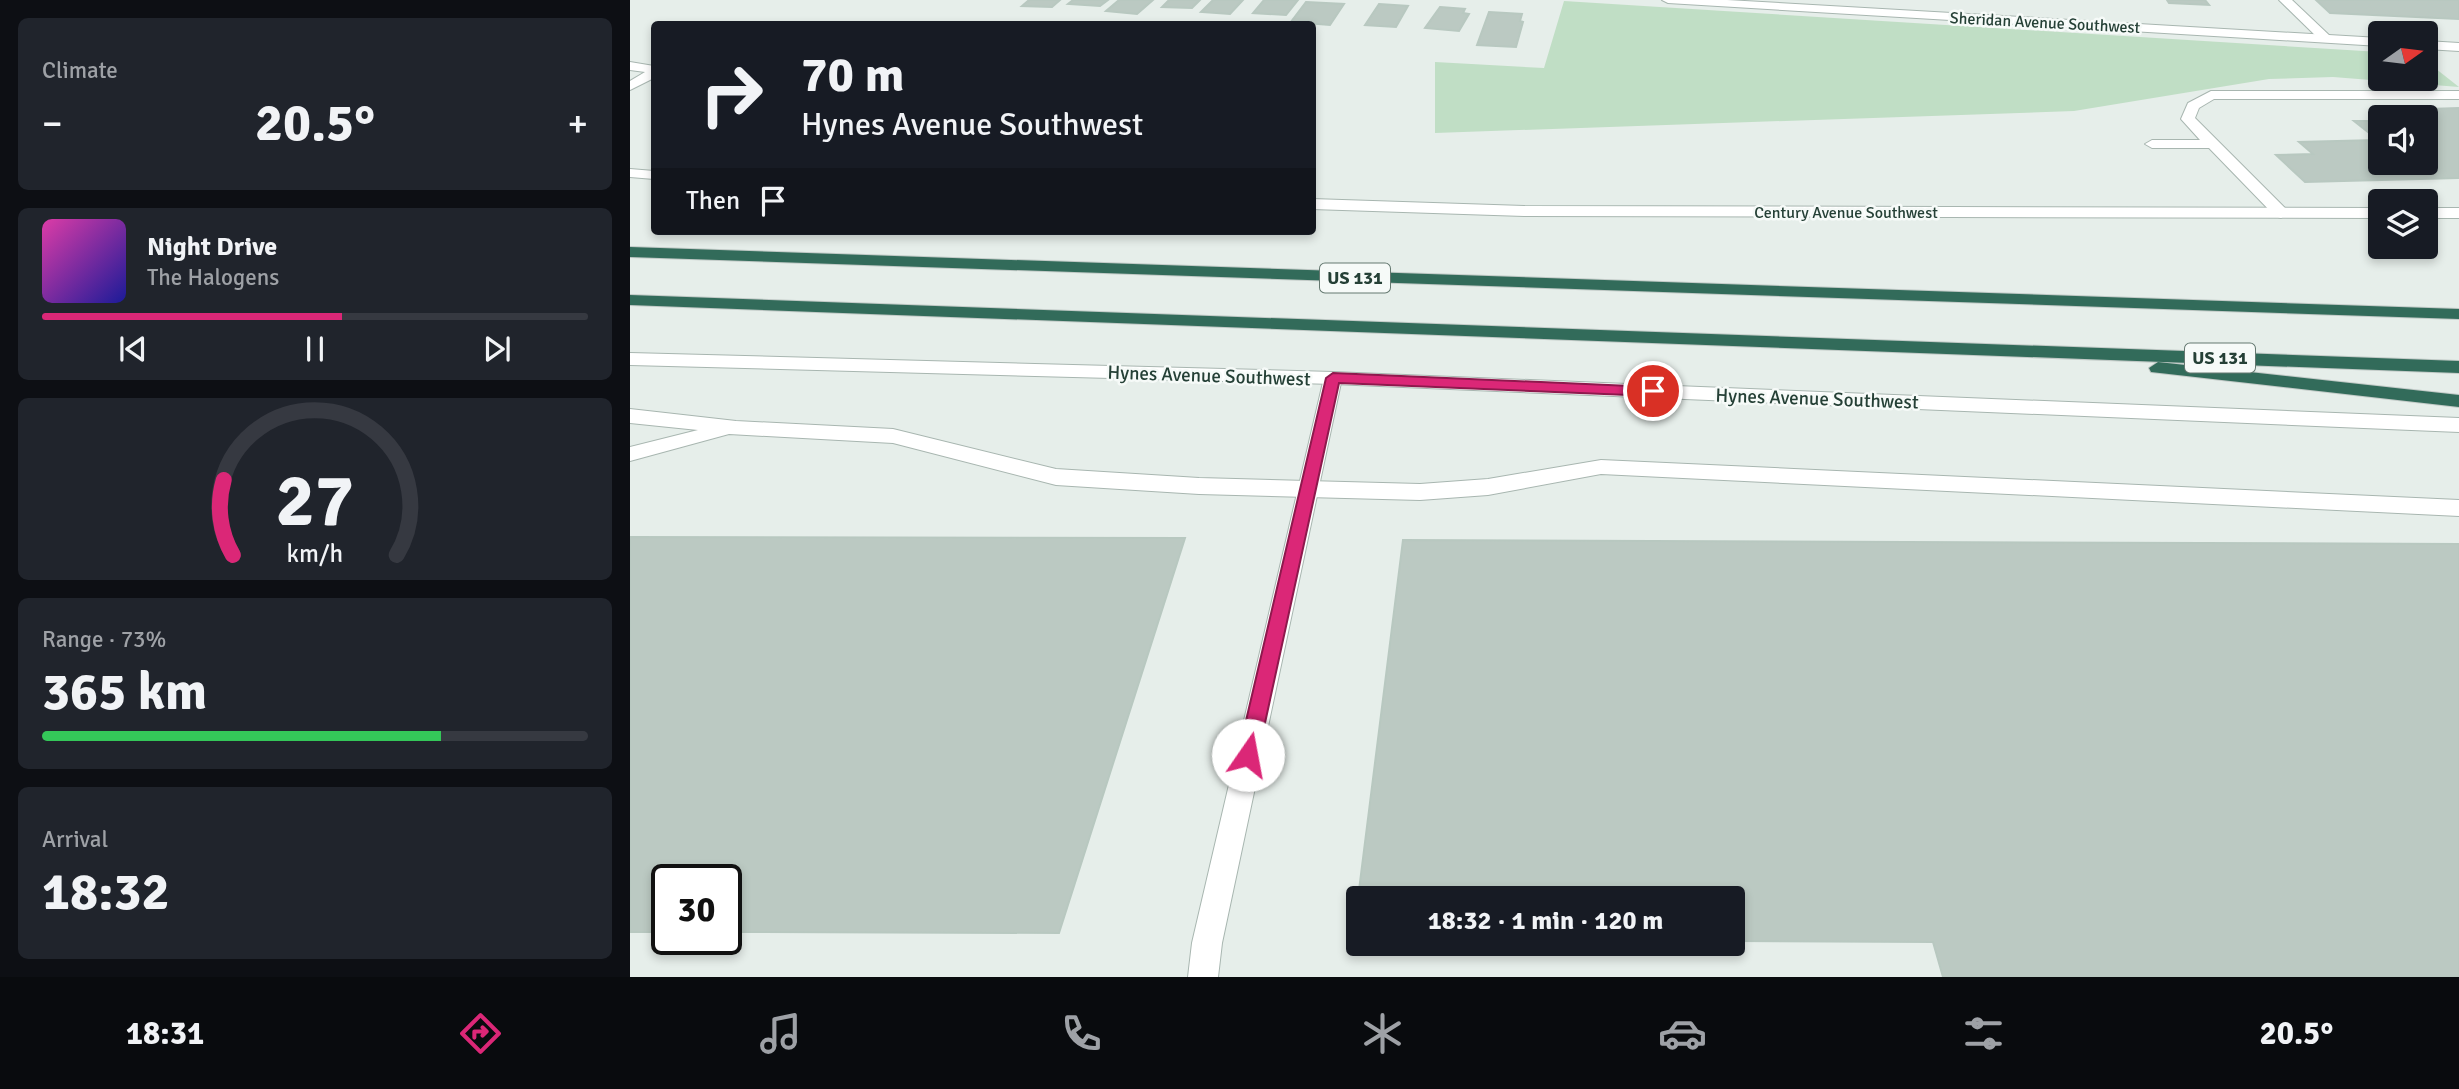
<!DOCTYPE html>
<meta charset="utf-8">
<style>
:root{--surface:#171b24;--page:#20242c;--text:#f1f3f6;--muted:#9ea1a6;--line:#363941;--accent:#db2777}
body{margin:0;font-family:Signika,sans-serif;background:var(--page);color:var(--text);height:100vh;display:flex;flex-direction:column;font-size:26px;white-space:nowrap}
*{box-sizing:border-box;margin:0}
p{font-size:23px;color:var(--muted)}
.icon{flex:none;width:38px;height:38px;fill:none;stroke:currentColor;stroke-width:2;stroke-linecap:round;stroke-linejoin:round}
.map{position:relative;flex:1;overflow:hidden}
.details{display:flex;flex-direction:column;gap:18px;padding:18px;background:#0d0f14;width:630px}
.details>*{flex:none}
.banner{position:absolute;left:21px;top:21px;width:665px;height:214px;border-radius:7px;box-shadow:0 4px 10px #0003;background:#171b24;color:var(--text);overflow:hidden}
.needle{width:46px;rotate:76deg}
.buttons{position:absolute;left:1738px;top:21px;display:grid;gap:14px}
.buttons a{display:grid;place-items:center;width:70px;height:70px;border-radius:7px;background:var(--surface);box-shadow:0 4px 10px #0003;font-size:35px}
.speed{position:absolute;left:21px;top:864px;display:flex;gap:14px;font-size:35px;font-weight:700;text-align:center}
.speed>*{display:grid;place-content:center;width:91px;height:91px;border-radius:50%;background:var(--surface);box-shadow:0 4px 10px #0003;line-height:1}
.speed .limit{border:4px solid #111;border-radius:10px;background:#fff;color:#111}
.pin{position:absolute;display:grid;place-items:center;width:60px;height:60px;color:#fff;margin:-30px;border:4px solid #fff;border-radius:50%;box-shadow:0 2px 7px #0007}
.me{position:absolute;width:77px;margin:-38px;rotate:12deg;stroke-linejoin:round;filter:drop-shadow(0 0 5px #0008)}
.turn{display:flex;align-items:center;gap:24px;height:147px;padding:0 35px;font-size:32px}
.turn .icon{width:91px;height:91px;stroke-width:2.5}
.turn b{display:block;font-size:49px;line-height:60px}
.then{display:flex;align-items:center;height:66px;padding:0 35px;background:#0003;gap:14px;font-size:26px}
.big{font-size:52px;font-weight:800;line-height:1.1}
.details .tile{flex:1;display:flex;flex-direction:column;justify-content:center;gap:10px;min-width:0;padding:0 24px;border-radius:10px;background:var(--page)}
.details .dial{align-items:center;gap:0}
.dial svg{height:182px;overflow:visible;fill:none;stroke:var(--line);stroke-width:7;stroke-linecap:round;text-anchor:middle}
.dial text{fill:var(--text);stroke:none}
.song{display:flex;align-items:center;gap:21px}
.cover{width:84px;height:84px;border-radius:10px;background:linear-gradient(135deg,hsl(320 70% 55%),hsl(240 70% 35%))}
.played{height:7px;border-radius:4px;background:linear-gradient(90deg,var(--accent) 55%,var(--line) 55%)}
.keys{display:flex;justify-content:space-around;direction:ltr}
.heat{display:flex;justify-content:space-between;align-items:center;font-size:38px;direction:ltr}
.charge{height:10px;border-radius:5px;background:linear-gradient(90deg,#34c759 73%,var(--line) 0)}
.trip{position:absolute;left:716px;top:886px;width:399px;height:70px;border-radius:7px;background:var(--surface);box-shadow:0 4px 10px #0003;font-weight:800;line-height:70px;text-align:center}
.tabs{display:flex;height:112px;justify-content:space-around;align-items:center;background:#090b0e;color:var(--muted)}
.tabs .icon{width:49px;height:49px}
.tabs .selected{color:var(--accent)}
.tabs b{font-size:32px;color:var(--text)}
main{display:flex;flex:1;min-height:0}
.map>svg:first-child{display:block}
.green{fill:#c0dec5}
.building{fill:#bbc9c2;stroke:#b8c8c0;stroke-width:2}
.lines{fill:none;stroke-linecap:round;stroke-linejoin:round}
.service-casing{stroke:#a8b6b0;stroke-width:2}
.minor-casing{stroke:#a8b6b0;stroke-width:2}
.tertiary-casing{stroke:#a8b6b0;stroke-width:2}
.motorway-casing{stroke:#c2cac7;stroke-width:2}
.service{fill:#fff;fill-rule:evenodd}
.minor{fill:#fff;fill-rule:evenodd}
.tertiary{fill:#fff;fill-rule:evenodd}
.motorway{fill:#326b5a;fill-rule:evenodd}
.route{fill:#db2777;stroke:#8e194d;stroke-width:2}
.labels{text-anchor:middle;stroke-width:5;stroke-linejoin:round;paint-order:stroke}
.far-street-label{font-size:16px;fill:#254036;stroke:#f6faf8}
.shield{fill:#f6faf8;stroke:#647870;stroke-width:2}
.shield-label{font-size:18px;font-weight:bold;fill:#254036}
.street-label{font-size:19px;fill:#254036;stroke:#f6faf8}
</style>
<main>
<section class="details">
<div class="tile"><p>Climate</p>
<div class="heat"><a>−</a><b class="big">20.5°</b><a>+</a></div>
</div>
<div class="tile">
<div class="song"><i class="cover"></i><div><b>Night Drive</b><p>The Halogens</p></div></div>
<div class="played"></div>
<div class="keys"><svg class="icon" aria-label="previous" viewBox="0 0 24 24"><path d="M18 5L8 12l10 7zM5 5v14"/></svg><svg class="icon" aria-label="pause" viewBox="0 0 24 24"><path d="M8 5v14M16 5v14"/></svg><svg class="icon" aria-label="next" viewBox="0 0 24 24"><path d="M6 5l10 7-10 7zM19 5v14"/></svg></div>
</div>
<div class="tile dial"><svg viewBox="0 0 100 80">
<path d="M14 69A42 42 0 1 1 86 69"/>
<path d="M14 69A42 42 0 0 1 10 36" stroke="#db2777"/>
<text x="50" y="56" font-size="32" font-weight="700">27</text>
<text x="50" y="72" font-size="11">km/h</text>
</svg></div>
<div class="tile"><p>Range · 73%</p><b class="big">365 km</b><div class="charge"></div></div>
<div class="tile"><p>Arrival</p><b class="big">18:32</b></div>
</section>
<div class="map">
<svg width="1829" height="977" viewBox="0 0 1829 977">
<rect width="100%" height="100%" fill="#e6eeea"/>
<path class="green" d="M 934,1 L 1750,52 L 1750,79 L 1796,79 L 1796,61 L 1829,87 L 1703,77 L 1639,79 L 1444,111 L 805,133 L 805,62 L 914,68 Z"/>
<g class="building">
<path d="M 399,0 L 430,0 L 422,7 L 392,6 Z"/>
<path d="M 443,0 L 478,0 L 470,6 L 438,4 Z"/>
<path d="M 489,0 L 523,0 L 507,14 L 476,11 Z"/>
<path d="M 539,0 L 570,0 L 562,8 L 532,7 Z"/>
<path d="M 583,0 L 613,0 L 600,14 L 571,12 Z"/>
<path d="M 634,0 L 668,0 L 656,15 L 623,13 Z"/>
<path d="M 1537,0 L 1575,0 L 1579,5 L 1539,3 Z"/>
<path d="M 1686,0 L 1829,0 L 1829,19 L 1700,13 Z"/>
<path d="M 676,2 L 714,4 L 700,25 L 661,22 Z"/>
<path d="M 749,4 L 778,6 L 766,27 L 735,25 Z"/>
<path d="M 810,7 L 835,9 L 833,13 L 839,14 L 829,31 L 795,28 Z"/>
<path d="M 859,12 L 892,14 L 890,21 L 893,22 L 886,47 L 847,45 Z"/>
<path d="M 1829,108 L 1829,178 L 1675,182 L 1646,155 L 1683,154 L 1669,142 L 1748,140 L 1724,121 L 1750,121 L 1750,163 L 1796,163 L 1796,117 L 1782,117 L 1771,110 Z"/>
<path d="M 0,537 L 555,538 L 429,933 L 96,932 L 96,880 L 37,880 L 37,932 L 0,932 Z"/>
<path d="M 773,540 L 1829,544 L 1829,977 L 1313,977 L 1303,942 L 1102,941 L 1102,898 L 728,898 L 728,938 L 723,938 Z"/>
</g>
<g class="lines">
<g class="service-casing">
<g id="service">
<path d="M 1649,0 L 1662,0 L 1700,36 L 1700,42 L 1692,42 Z"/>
<path d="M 0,62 L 24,66 L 24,78 L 0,90 L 0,81 L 15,72 L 0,70 Z"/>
<path d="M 1581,91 L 1829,91 L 1829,99 L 1584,99 L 1569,108 L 1565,118 L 1657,210 L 1659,213 L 1651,218 L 1645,216 L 1579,148 L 1522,148 L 1515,144 L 1522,140 L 1570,140 L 1551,119 L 1558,103 Z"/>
<path d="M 0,409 L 106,421 L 263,429 L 426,469 L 569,478 L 790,484 L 858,479 L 971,460 L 1829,500 L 1829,516 L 971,474 L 858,495 L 790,500 L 569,494 L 426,485 L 263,443 L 99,434 L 0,461 L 0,447 L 68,430 L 0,423 Z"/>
</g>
</g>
<g class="minor-casing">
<g id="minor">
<path d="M 1032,0 L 1097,0 L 1750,38 L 1750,46 L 1038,3 Z"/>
<path d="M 1796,41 L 1829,43 L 1829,51 L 1796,49 Z"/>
<path d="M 703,372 L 712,378 L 592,943 L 588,977 L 558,977 L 562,943 L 694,378 Z"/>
</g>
</g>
<g class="tertiary-casing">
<g id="tertiary">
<path d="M 0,169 L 24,171 L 24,179 L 0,177 Z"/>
<path d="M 682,199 L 894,206 L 1750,208 L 1750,218 L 894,216 L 682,209 Z"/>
<rect x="1796" y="208" width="33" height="10"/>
<path d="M 0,353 L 703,372 L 1829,418 L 1829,432 L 703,384 L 0,365 Z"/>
</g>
</g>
<g class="motorway-casing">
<g id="motorway">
<path d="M 0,247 L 1829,309 L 1829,319 L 0,257 Z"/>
<path d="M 0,295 L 1829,361 L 1829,373 L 0,305 Z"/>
<path d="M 1528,362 L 1829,395 L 1829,407 L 1521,372 L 1519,368 Z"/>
</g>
</g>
<use href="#service" class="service"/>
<use href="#minor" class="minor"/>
<use href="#tertiary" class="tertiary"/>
<use href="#motorway" class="motorway"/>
</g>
<path class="route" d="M 703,373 L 1023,387 L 1030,391 L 1023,396 L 709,383 L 628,755 L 625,762 L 618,764 L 611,762 L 608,755 L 696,378 Z"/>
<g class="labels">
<g class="far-street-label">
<text transform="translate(1415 22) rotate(3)" y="6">Sheridan Avenue Southwest</text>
<text x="1216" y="218">Century Avenue Southwest</text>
</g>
<g class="shield">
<rect x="690" y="263.5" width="70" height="29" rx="5"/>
<rect x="1555" y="343.5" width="70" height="29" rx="5"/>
</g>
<g class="shield-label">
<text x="725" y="284">US 131</text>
<text x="1590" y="364">US 131</text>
</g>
<g class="street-label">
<text transform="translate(579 375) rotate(2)" y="7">Hynes Avenue Southwest</text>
<text transform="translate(1187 398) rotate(2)" y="7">Hynes Avenue Southwest</text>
</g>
</g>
</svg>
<div class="buttons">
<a><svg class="needle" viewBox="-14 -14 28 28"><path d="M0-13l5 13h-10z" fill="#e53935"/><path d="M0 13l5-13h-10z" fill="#9ea1a6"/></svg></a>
<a><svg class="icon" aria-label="sound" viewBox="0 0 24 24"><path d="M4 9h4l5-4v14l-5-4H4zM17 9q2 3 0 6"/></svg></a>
<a><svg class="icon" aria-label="layers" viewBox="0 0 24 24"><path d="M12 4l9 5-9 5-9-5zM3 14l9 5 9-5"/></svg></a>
</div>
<div class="speed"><div class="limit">30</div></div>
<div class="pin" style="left:1023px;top:391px;background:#d93025"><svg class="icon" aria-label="arrive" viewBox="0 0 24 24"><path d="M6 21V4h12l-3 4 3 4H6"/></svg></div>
<svg class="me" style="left:618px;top:755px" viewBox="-20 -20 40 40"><circle r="19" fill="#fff"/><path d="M0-13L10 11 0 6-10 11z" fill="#db2777"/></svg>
<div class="trip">18:32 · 1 min · 120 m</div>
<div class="banner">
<div class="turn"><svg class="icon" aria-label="right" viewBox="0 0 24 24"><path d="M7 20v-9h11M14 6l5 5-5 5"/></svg><div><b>70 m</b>Hynes Avenue Southwest</div></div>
<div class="then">Then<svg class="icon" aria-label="arrive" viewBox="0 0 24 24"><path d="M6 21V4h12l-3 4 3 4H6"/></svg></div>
</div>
</div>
</main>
<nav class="tabs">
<b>18:31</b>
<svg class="icon selected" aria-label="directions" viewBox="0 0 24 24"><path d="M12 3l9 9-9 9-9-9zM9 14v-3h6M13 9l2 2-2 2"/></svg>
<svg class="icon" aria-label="music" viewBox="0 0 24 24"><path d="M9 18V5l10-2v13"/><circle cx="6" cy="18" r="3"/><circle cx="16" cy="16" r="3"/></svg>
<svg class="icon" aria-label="phone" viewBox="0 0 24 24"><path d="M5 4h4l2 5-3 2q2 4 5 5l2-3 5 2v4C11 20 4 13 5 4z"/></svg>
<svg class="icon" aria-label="climate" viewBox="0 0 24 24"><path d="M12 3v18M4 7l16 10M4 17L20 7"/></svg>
<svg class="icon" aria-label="car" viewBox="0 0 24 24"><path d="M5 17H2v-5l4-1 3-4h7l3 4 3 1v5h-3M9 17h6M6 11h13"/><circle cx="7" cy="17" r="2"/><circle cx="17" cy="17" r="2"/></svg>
<svg class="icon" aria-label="filters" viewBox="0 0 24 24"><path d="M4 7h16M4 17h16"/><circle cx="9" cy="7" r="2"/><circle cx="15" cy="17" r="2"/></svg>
<b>20.5°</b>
</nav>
